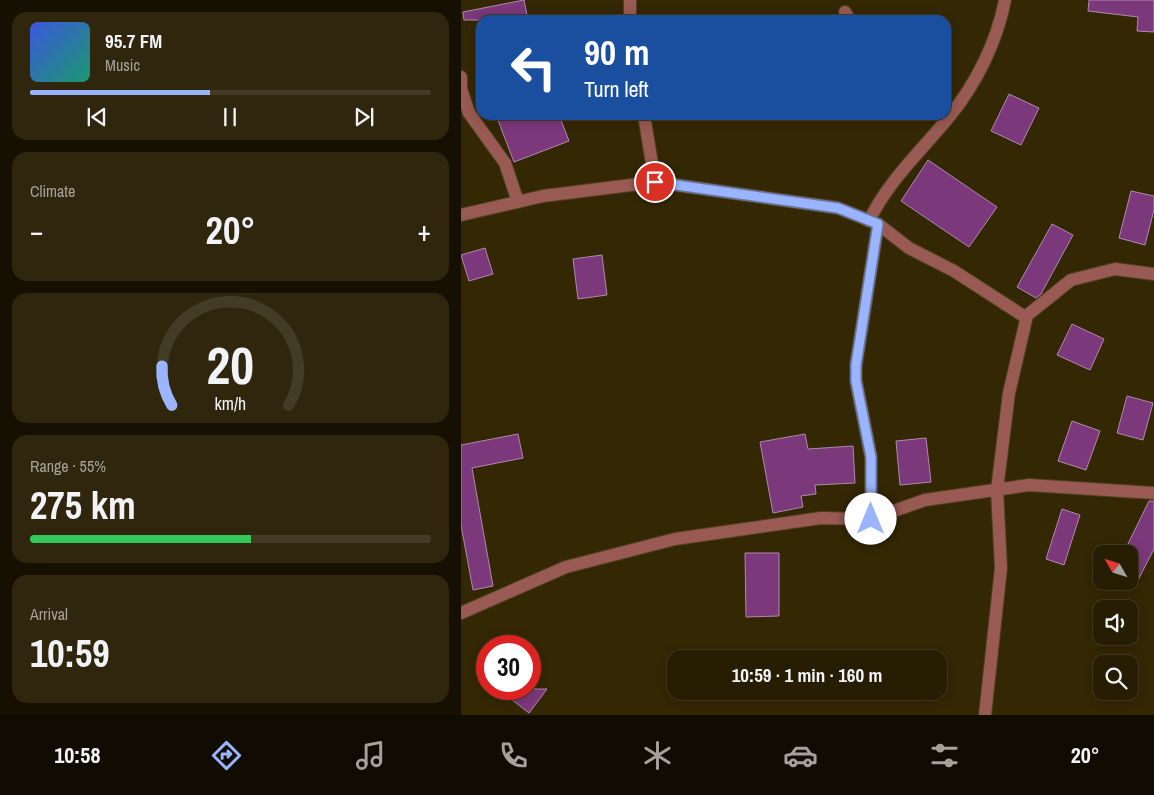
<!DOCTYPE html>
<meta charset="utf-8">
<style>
:root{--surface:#271d03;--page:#2f260d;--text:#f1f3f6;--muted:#a4a29a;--line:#433b25;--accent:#9ab5fd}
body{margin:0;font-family:"Archivo Narrow",sans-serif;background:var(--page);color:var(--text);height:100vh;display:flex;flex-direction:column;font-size:19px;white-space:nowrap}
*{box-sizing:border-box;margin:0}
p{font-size:16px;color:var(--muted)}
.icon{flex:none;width:28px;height:28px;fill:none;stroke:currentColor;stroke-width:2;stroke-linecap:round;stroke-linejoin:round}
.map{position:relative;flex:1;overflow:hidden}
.side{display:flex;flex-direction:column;gap:12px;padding:12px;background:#151002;width:461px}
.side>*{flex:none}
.top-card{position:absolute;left:15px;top:15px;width:475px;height:105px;border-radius:15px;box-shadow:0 2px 12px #0003,0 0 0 1px var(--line);background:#1a4fa0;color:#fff;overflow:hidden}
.needle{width:32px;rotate:309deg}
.controls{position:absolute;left:632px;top:545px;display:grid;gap:10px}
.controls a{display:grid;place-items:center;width:45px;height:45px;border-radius:10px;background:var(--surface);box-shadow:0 2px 12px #0003,0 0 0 1px var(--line);font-size:25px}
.speed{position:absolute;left:15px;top:635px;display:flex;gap:10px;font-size:25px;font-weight:700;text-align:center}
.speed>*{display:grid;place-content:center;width:65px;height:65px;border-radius:50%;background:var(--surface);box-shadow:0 2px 12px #0003,0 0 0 1px var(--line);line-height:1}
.speed .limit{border:8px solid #d22;background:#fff;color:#111}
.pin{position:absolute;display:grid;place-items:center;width:42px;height:42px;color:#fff;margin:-21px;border:2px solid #fff;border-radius:50%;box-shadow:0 1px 5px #0007}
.me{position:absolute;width:55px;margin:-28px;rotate:0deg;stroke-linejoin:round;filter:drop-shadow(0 0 4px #0008)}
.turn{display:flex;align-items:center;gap:18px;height:105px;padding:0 25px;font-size:22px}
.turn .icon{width:65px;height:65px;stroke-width:2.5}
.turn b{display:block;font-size:35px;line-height:42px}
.big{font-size:38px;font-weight:700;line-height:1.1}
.side .tile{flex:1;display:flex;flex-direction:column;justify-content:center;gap:8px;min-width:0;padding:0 18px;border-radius:15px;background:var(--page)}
.side .dial{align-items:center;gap:0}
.dial svg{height:130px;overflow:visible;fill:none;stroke:var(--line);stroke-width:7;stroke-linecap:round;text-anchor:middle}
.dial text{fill:var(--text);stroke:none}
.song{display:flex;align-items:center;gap:15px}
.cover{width:60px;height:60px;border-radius:8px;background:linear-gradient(135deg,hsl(230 70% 55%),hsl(160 70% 35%))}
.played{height:5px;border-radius:2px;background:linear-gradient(90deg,var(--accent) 45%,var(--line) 45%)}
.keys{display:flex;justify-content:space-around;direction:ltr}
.heat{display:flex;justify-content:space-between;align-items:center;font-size:28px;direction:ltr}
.charge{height:8px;border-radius:4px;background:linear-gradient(90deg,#34c759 55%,var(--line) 0)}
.trip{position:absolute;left:206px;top:650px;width:280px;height:50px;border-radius:15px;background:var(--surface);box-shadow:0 2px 12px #0003,0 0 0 1px var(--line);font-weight:700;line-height:50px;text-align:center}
.menu{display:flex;height:80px;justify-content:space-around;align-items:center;background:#100c01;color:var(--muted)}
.menu .icon{width:35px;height:35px}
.menu .active{color:var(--accent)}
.menu b{font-size:22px;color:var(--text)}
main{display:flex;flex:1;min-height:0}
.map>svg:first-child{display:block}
.building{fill:#7b387a;stroke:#af8aae}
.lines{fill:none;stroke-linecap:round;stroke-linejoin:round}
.minor-casing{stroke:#4f4221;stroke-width:14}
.minor{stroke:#985a52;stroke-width:12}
.route-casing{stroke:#6476a4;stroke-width:12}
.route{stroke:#9ab5fd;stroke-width:9}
</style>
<main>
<section class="side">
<div class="tile">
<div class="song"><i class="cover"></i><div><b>95.7 FM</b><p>Music</p></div></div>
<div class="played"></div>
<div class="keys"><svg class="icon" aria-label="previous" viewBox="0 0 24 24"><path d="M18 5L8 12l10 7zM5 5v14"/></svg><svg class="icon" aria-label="pause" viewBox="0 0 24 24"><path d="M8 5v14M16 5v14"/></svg><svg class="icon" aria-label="next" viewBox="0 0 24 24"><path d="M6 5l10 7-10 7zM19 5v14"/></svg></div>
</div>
<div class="tile"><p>Climate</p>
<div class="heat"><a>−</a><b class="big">20°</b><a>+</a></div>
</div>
<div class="tile dial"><svg viewBox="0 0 100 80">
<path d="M14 69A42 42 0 1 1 86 69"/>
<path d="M14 69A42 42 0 0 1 8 45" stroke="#9ab5fd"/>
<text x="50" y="56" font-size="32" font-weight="700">20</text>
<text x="50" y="72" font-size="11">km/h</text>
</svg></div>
<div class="tile"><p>Range · 55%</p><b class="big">275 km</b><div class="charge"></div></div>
<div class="tile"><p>Arrival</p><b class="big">10:59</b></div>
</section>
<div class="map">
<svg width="693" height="715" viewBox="0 0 693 715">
<rect width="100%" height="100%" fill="#342704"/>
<g class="building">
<path d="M 63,0 L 67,20 L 3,20 L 2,12 Z"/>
<path d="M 628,0 L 693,0 L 693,32 L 676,31 L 677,17 L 627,11 Z"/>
<path d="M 548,94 L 578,108 L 560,145 L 530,131 Z"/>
<path d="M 35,115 L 98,115 L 108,141 L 53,162 Z"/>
<path d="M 467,160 L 536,207 L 508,247 L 440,201 Z"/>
<path d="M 670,191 L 693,196 L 693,210 L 684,245 L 658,238 Z"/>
<path d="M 591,224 L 612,235 L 580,294 L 575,298 L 556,287 Z"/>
<path d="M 24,248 L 32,274 L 8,281 L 0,255 Z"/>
<path d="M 141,255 L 146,295 L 117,299 L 112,259 Z"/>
<path d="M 611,324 L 643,339 L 629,370 L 596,355 Z"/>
<path d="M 666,396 L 692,403 L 682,440 L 656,433 Z"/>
<path d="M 611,421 L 639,431 L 625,470 L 597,461 Z"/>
<path d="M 57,434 L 62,458 L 11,468 L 32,586 L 12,590 L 0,525 L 0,445 Z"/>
<path d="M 344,434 L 347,449 L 392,446 L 394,483 L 354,485 L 355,494 L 340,496 L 342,507 L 312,513 L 299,442 Z"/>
<path d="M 465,438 L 470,482 L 439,485 L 435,441 Z"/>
<path d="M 688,501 L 693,501 L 693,549 L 674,586 L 664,581 L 669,581 L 669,554 L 662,554 Z"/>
<path d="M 601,509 L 619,515 L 603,565 L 585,559 Z"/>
<path d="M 284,553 L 318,553 L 318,616 L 285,617 Z"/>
<path d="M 37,689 L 86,689 L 68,713 Z"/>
</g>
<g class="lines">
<g class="minor-casing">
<g id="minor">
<path d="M 169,0 L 169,20"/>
<path d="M 384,12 L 389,20"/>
<path d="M 0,77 L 0,89 L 8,113 L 44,163 L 57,202"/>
<path d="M 183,115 L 194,182"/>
<path d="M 0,215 L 82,196 L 194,182 L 377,208 L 417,224 L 448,248 L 493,271 L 564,317"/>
<path d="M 408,221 C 427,181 460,151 488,117 C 515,84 536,42 544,0"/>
<path d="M 564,317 L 610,280 L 654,269 L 693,274"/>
<path d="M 410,519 L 410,457 L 395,381 L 395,365 L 417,224"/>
<path d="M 0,613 L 105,567 L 214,539 L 360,518 L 410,519 L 464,500 L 568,485 L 693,493"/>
<path d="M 524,715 L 540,568 L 536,490 L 548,393 L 565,320 L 564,317"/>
</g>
</g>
<use href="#minor" class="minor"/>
</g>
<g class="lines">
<g class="route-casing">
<path id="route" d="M 194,182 L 377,208 L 417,224 L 395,365 L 395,381 L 410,457 L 410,519"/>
</g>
<use href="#route" class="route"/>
</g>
</svg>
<div class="controls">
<a><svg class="needle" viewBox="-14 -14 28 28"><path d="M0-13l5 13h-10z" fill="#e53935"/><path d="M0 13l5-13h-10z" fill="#a4a29a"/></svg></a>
<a><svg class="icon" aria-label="sound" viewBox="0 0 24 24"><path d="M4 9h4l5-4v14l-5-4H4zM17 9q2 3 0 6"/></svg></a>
<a><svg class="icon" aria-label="search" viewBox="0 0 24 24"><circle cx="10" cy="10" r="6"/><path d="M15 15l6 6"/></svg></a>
</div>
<div class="speed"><div class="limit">30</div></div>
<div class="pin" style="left:194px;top:182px;background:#d93025"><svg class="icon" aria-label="arrive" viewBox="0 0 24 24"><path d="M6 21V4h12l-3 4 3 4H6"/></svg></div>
<svg class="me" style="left:410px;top:519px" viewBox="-20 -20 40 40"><circle r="19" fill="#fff"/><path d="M0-13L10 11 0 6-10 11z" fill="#9ab5fd"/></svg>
<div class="trip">10:59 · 1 min · 160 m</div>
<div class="top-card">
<div class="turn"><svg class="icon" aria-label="left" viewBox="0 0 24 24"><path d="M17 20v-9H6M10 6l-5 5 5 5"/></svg><div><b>90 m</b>Turn left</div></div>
</div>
</div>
</main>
<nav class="menu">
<b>10:58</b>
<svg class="icon active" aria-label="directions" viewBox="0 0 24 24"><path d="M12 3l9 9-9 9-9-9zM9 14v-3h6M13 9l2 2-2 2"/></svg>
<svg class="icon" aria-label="music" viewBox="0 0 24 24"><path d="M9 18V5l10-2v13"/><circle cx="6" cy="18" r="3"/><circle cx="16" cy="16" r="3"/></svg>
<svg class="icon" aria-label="phone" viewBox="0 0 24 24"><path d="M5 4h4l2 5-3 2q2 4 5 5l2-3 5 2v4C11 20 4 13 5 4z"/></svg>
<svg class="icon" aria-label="climate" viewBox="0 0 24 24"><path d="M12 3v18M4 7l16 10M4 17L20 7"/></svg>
<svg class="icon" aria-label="car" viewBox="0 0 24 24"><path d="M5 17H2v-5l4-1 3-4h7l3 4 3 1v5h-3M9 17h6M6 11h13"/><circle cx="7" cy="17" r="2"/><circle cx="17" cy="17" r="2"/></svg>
<svg class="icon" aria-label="filters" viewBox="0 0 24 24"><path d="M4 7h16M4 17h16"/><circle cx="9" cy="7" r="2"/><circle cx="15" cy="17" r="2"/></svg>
<b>20°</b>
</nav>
